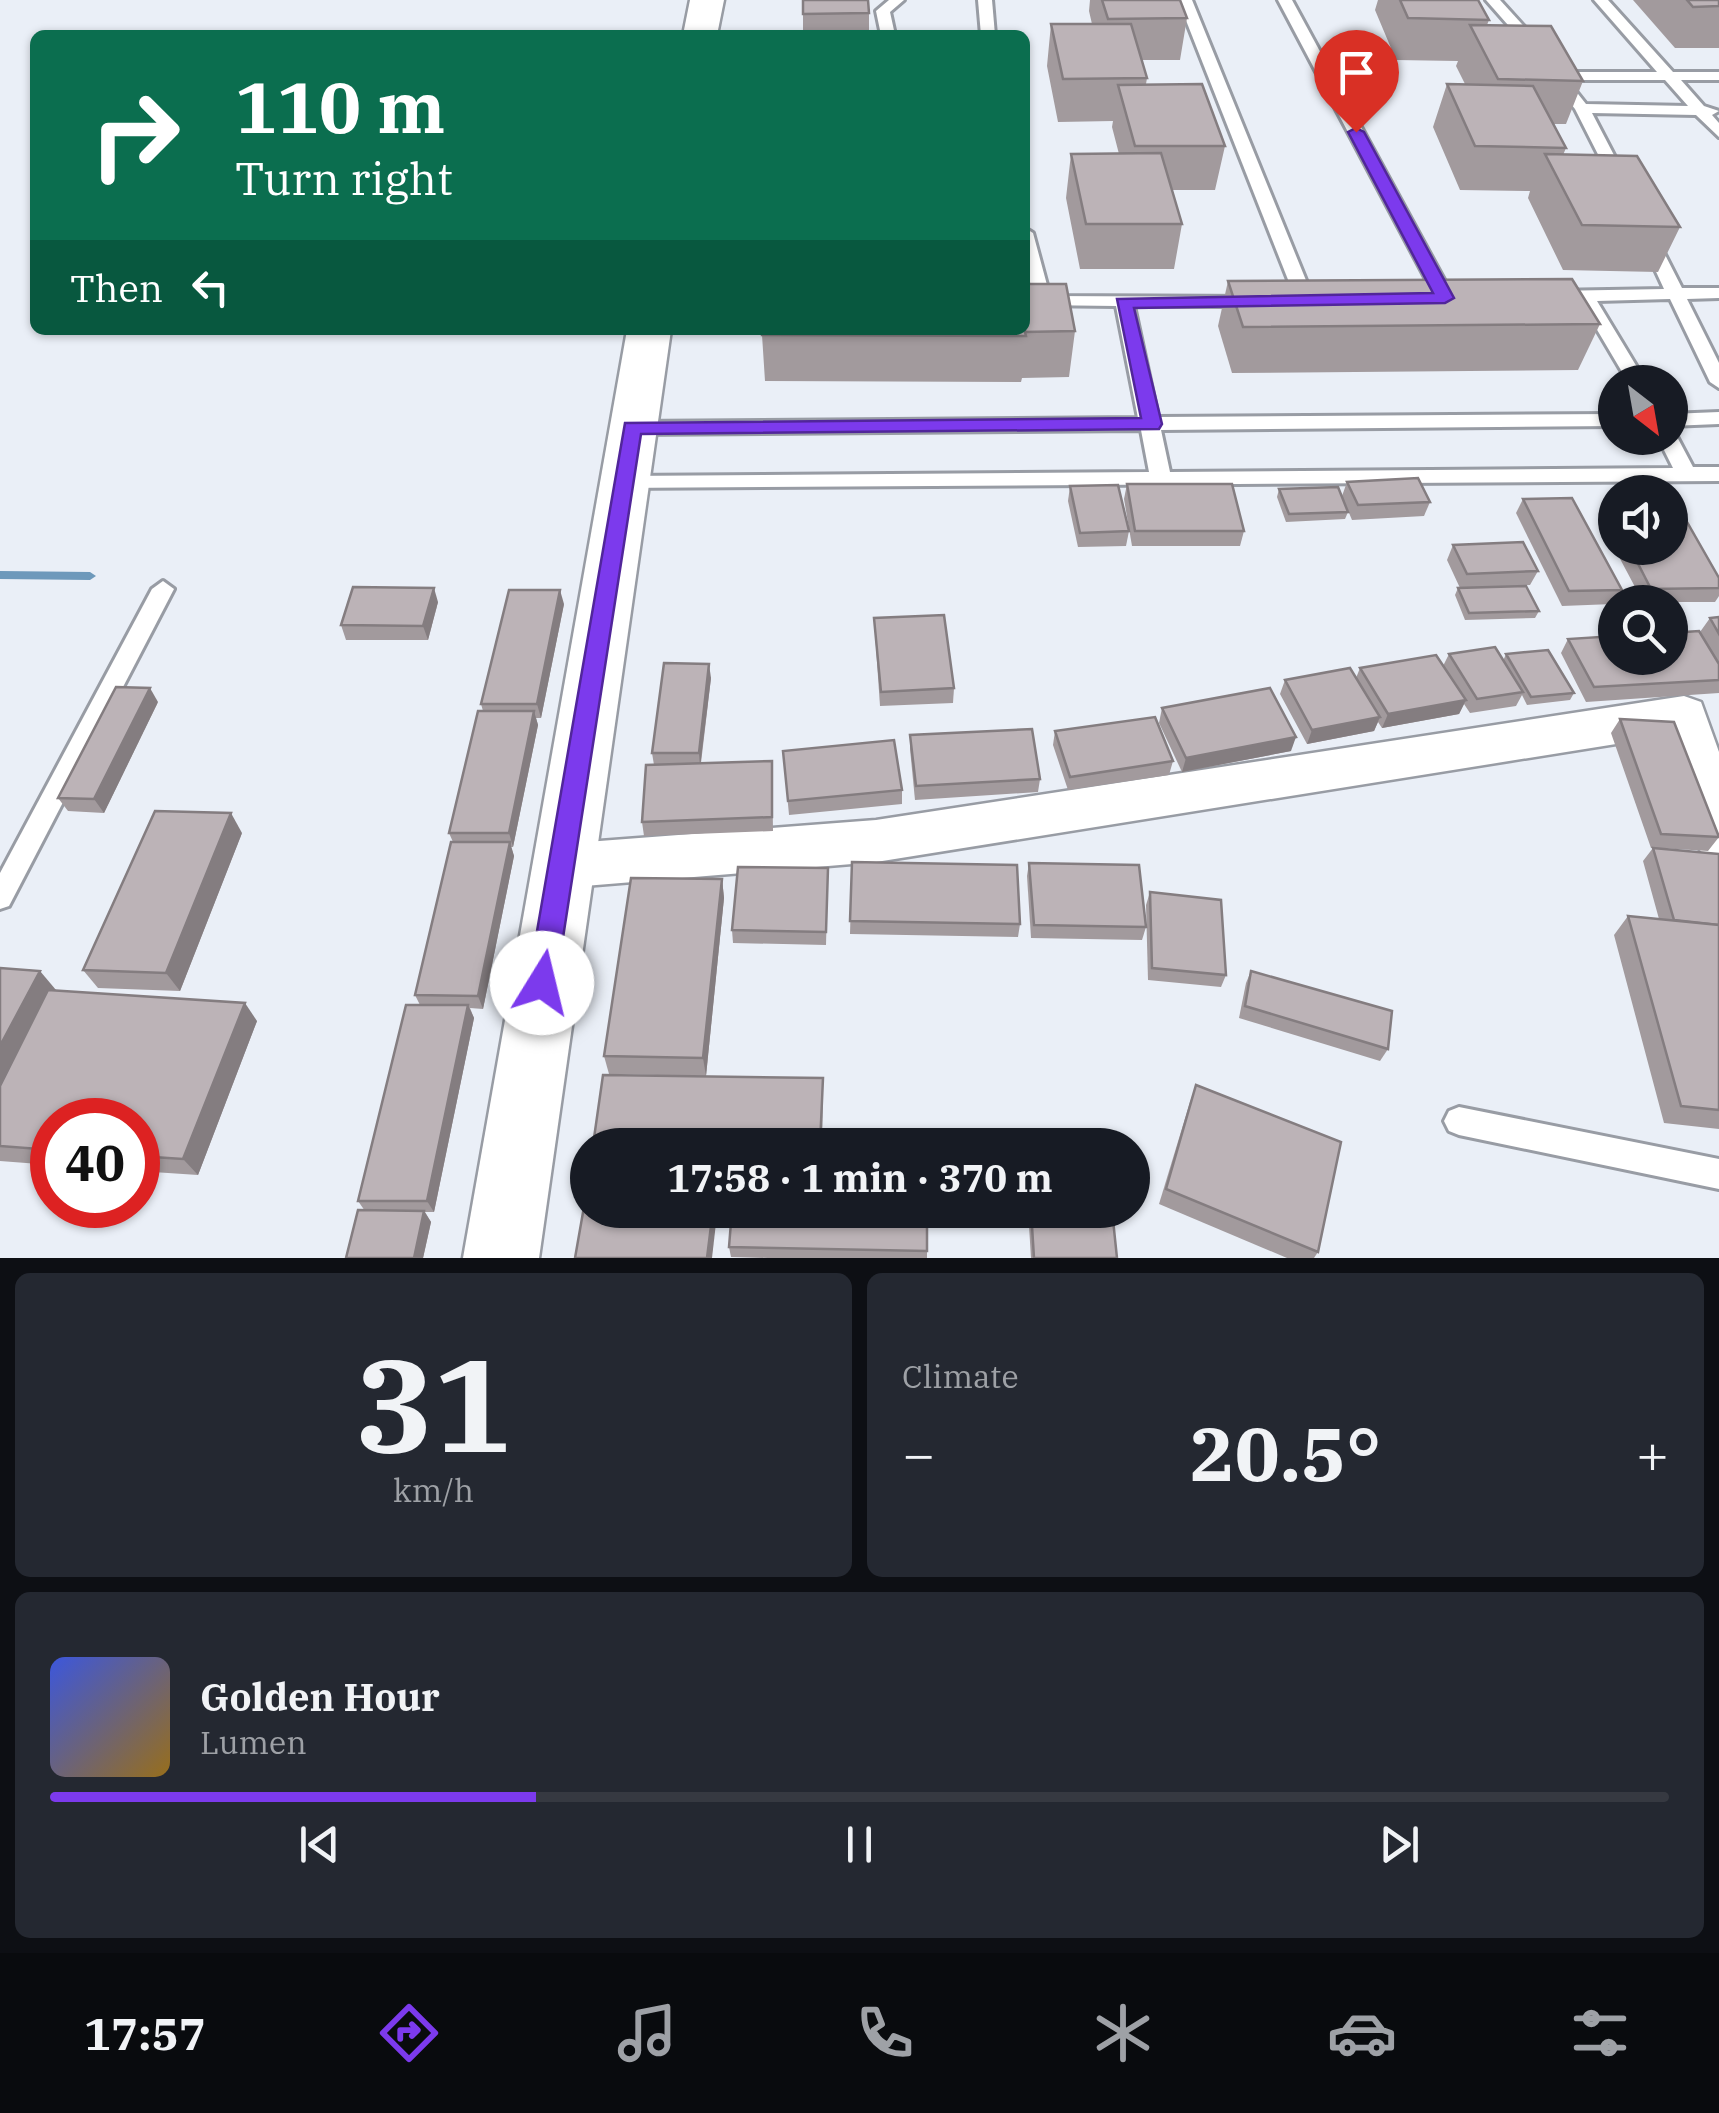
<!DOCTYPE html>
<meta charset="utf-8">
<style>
:root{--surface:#171b24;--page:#242831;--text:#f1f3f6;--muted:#9ea1a6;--line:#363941;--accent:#7c3aed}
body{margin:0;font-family:"IBM Plex Serif",serif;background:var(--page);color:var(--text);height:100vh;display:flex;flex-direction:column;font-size:38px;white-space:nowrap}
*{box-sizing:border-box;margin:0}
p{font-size:32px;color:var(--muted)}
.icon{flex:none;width:55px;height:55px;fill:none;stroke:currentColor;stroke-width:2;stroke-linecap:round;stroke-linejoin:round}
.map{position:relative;height:1258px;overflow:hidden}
.side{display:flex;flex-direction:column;gap:15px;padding:15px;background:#0d0f14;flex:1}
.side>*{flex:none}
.banner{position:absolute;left:30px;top:30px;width:1000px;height:305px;border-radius:15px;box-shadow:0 2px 8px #0004;background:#0b6e4f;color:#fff;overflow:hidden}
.needle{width:65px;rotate:149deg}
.fabs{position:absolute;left:1598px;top:365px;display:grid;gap:20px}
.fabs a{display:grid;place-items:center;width:90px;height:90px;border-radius:50%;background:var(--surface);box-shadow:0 2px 8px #0004;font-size:50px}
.speed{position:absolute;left:30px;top:1098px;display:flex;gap:20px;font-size:50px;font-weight:700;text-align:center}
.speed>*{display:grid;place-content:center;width:130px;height:130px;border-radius:50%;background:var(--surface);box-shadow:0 2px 8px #0004;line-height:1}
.speed .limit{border:15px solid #d22;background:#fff;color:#111}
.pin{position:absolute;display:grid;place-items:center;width:85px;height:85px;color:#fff;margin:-102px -42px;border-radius:50% 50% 50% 0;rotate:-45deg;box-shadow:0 0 10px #0007}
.pin .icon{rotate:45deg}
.me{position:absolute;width:110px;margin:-55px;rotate:9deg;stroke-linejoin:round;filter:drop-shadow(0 0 8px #0008)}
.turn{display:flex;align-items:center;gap:35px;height:210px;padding:0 40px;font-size:45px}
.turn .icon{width:130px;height:130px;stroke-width:2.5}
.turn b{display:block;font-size:70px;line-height:85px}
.then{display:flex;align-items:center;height:95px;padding:0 40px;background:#0003;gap:20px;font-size:38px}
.big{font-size:75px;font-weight:700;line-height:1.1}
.side .tile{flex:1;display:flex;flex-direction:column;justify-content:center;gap:15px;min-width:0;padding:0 35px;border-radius:15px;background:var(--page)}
.side .dial{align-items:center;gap:0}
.dial b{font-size:130px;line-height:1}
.song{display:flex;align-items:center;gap:30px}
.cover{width:120px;height:120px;border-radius:15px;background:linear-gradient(135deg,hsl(230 70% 55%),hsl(40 70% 35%))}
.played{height:10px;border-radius:5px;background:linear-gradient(90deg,var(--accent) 30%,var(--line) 30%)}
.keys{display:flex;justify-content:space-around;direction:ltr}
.heat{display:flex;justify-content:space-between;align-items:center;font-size:55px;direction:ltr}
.side .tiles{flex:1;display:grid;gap:15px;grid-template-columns:1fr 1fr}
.tile:last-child{grid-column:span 2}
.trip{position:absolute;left:570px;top:1128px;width:580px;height:100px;border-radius:50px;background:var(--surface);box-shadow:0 2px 8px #0004;font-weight:700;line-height:100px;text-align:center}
.menu{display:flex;height:160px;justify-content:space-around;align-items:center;background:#090b0e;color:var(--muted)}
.menu .icon{width:70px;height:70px}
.menu .current{color:var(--accent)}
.menu b{font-size:45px;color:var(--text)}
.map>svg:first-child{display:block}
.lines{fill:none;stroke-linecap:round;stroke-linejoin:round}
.stream{fill:#6e99bb;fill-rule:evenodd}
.lane-casing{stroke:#989ca4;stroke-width:6}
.street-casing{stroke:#989ca4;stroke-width:5}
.secondary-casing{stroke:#989ca4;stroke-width:5}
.lane{fill:#fff;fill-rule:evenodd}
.street{fill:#fff;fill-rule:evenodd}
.secondary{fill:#fff;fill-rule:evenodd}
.wall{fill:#a29a9d}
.shaded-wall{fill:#847d80}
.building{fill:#bcb3b7;stroke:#847d80;stroke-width:2.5}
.route{fill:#7c3aed;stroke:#51269a;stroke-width:2.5}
</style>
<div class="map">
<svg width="1719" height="1258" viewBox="0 0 1719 1258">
<rect width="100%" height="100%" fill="#eaeff7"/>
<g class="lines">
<path class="stream" d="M 0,571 L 90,572 L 96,576 L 90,580 L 0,579 Z"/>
<g class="lane-casing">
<g id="lane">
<path d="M 889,0 L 904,0 L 890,12 L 895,35 L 881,35 L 876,11 Z"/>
<path d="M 978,0 L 992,0 L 995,35 L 981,35 Z"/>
<path d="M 1178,0 L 1192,0 L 1314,300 L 1311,304 L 1299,304 L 1296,300 Z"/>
<path d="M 1278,0 L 1292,0 L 1454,298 L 1451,302 L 1445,303 L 1436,298 Z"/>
<path d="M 1486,0 L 1500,0 L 1540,44 L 1540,50 L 1530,50 Z"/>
<path d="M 1594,0 L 1608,0 L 1673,72 L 1719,72 L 1719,80 L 1681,80 L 1704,106 L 1719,111 L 1712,115 L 1719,123 L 1719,137 L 1696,115 L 1592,113 L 1628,182 L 1620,187 L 1612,182 L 1575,109 L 1549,76 L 1556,72 L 1657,72 ZM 1567,80 L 1665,80 L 1688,106 L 1586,104 Z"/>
<path d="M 1025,228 L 1033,233 L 1050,296 L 1257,297 L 1257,305 L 1251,306 L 1134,306 L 1158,417 L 1615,414 L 1615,426 L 1161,430 L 1170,472 L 1673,468 L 1658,438 L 1670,438 L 1670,432 L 1675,433 L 1693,467 L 1719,467 L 1719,481 L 616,488 L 613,483 L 623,476 L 1149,472 L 1141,430 L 632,434 L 622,428 L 632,422 L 1138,418 L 1116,306 L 1037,305 L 1025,266 Z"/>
<path d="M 1648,232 L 1656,237 L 1682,288 L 1719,288 L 1719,298 L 1687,299 L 1719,363 L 1719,388 L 1710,382 L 1670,299 L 1597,301 L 1646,382 L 1628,382 L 1580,301 L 1553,301 L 1544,296 L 1553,291 L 1664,289 L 1640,237 Z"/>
<path d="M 1719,412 L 1719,424 L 1670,426 L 1670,414 Z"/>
<path d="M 163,581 L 174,589 L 9,906 L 0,909 L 0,873 L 152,589 Z"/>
<path d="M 1459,1107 L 1719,1159 L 1719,1189 L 1459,1135 L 1449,1131 L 1444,1121 L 1449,1111 Z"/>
</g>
</g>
<g class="street-casing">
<path id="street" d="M 1684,696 L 1701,702 L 1719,752 L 1719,858 L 1701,852 L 1694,837 L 1666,736 L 876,862 L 560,888 L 542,882 L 534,866 L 542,850 L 560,844 L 876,820 Z"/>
</g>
<g class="secondary-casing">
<g id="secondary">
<path d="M 690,0 L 724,0 L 717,35 L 683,35 Z"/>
<path d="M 627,330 L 671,330 L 539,1258 L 463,1258 Z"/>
</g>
</g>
<use href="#lane" class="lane"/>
<use href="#street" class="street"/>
<use href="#secondary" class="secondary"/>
</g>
<g class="wall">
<path d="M 803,0 L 869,13 L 869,35 L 803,35 Z"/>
<path d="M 1090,0 L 1180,0 L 1187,18 L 1180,60 L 1141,60 L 1147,78 L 1146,84 L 1225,146 L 1215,190 L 1172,190 L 1182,224 L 1174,269 L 1080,269 L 1066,198 L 1071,154 L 1119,154 L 1112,127 L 1113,121 L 1058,122 L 1047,66 L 1051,24 L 1092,24 L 1089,11 Z"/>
<path d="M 1378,0 L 1478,0 L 1489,20 L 1487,25 L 1583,81 L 1566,124 L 1553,124 L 1566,148 L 1563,155 L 1680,227 L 1658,272 L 1563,270 L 1528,198 L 1530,191 L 1460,190 L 1433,127 L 1447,84 L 1465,84 L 1456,66 L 1458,61 L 1396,60 L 1375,10 Z"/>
<path d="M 1633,0 L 1719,0 L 1719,48 L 1675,48 Z"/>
<path d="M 1228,281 L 1600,324 L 1578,370 L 1232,373 L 1218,326 Z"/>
<path d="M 1075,331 L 1069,377 L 1022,378 L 1021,382 L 765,381 L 762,335 Z"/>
<path d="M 1347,482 L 1430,502 L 1424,516 L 1352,520 L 1342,496 Z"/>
<path d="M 1127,484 L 1244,531 L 1240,546 L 1132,546 L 1124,499 Z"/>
<path d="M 1070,486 L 1129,531 L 1126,546 L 1078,547 L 1068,501 Z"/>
<path d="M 1279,489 L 1348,512 L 1345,519 L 1286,522 L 1277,497 Z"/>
<path d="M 1523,499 L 1622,590 L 1613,604 L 1562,606 L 1516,513 Z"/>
<path d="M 1609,509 L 1615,509 L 1615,548 L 1670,548 L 1719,578 L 1719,596 L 1715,602 L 1643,602 L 1601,523 Z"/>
<path d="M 1453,545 L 1538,571 L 1530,585 L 1513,586 L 1539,611 L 1535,618 L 1465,620 L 1455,595 L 1458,588 L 1460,588 L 1447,560 Z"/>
<path d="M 438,602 L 428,640 L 346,640 L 341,625 Z"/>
<path d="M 564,604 L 541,718 L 536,718 L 538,725 L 513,847 L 511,847 L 514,856 L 483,1009 L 470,1008 L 474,1018 L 434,1212 L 425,1212 L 431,1222 L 423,1258 L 346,1258 L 365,1211 L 358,1201 L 420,1005 L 415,995 L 453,842 L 449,833 L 483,711 L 481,704 Z"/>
<path d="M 1719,617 L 1719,693 L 1586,702 L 1561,653 L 1568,639 L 1710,649 L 1700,632 L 1710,618 Z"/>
<path d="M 874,618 L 954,688 L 953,703 L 880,706 Z"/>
<path d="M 1449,654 L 1503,661 L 1506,654 L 1574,693 L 1570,700 L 1527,705 L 1522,695 L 1516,706 L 1470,713 L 1464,704 L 1459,714 L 1382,728 L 1378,722 L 1374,731 L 1307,744 L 1280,694 L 1285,680 L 1356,678 L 1360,668 L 1443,666 Z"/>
<path d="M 711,678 L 701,763 L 772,761 L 773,831 L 644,836 L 642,822 L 654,765 L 652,753 Z"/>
<path d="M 158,702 L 104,813 L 68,811 L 58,798 Z"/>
<path d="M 1162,708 L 1291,751 L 1182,772 L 1159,723 Z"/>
<path d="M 1620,719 L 1719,837 L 1708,851 L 1659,848 L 1719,854 L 1719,1129 L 1664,1123 L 1614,935 L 1628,916 L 1659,919 L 1643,861 L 1653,848 L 1651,848 L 1611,733 Z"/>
<path d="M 1055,731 L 1173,761 L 1169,775 L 1068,790 L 1053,745 Z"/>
<path d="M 910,735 L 1040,779 L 1038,792 L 915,800 L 910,749 Z"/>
<path d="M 783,751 L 902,790 L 902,804 L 789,815 Z"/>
<path d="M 242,833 L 180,991 L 98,988 L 83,970 Z"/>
<path d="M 852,862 L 1020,924 L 1018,937 L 850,934 Z"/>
<path d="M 1029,863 L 1146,927 L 1142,940 L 1031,938 L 1027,876 Z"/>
<path d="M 828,868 L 826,945 L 733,943 L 732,930 Z"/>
<path d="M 722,879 L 724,898 L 706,1076 L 609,1074 L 604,1056 Z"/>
<path d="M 1150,892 L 1226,975 L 1221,987 L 1148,980 L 1146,905 Z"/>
<path d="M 0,968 L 56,990 L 257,1021 L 198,1175 L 138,1171 L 138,1120 L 52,1120 L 52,1165 L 0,1161 Z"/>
<path d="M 1251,971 L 1388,1049 L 1380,1061 L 1239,1018 L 1246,983 Z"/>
<path d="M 1196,1085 L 1318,1252 L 1314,1258 L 1287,1258 L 1159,1204 L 1190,1102 Z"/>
<path d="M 1028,1210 L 1112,1210 L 1117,1258 L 1031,1258 Z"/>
<path d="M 729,1247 L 927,1251 L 927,1258 L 768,1258 L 731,1257 Z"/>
</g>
<g class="shaded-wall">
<path d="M 434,588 L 438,602 L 428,640 L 423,626 Z"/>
<path d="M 560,590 L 564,604 L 541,718 L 537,704 Z"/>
<path d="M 709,664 L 711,678 L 700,767 L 699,753 Z"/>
<path d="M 150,688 L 158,702 L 104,813 L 94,799 Z"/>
<path d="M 1466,700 L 1459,714 L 1382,728 L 1388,714 Z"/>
<path d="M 534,711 L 538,725 L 513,847 L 509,833 Z"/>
<path d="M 1380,717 L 1374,731 L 1307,744 L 1312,730 Z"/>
<path d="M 1296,737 L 1291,751 L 1182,772 L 1186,758 Z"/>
<path d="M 231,813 L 242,833 L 180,991 L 166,973 Z"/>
<path d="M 510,842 L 514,856 L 483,1009 L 478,996 Z"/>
<path d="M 722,879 L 724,898 L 706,1076 L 703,1058 Z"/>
<path d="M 40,971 L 56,990 L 0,1097 L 0,1046 Z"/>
<path d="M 245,1003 L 257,1021 L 198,1175 L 183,1159 Z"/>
<path d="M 468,1005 L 474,1018 L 434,1212 L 427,1201 Z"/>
<path d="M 823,1078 L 822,1145 L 820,1145 Z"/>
<path d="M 713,1210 L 716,1223 L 712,1258 L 707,1258 Z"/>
<path d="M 424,1211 L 431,1222 L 423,1258 L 414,1258 Z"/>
</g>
<g class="building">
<path d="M 803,0 L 868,0 L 869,13 L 803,14 Z"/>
<path d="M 1102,0 L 1180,0 L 1187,18 L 1108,19 Z"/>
<path d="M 1400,0 L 1478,0 L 1489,20 L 1408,18 Z"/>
<path d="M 1687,0 L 1719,0 L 1719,6 L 1693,7 Z"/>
<path d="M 1051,24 L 1131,24 L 1147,78 L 1063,79 Z"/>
<path d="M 1470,25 L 1551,26 L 1583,81 L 1498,79 Z"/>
<path d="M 1202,84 L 1225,146 L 1135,146 L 1118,85 Z"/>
<path d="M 1447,84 L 1533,86 L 1566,148 L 1475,146 Z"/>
<path d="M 1161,153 L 1182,224 L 1086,224 L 1071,154 Z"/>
<path d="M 1545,154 L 1637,156 L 1680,227 L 1582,225 Z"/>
<path d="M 1572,279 L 1600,324 L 1243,327 L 1228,281 Z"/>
<path d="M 1025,284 L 1066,284 L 1075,331 L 1025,332 L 1026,336 L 762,335 L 762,330 L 1025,330 Z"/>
<path d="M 1418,478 L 1430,502 L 1358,505 L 1347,482 Z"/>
<path d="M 1127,484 L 1232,484 L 1244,531 L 1135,531 Z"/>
<path d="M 1118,485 L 1129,531 L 1080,533 L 1070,486 Z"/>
<path d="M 1338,487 L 1348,512 L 1289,514 L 1279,489 Z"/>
<path d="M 1572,498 L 1622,590 L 1569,591 L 1523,499 Z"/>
<path d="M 1670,508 L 1679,508 L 1719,578 L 1719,588 L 1651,589 L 1630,548 L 1670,548 Z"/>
<path d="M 1609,509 L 1615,509 L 1615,520 Z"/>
<path d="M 1523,542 L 1538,571 L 1467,574 L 1453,545 Z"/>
<path d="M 1526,586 L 1539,611 L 1469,613 L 1458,588 Z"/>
<path d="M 353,587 L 434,588 L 423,626 L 341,625 Z"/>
<path d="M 509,590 L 560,590 L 537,704 L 481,704 Z"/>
<path d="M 944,615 L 954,688 L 881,692 L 874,618 Z"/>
<path d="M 1719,617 L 1719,634 L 1710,618 Z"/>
<path d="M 1699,631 L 1719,664 L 1719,680 L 1594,687 L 1568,639 L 1615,636 L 1615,658 L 1670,658 L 1670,633 Z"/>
<path d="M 1495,647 L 1523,692 L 1477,699 L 1449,654 Z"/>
<path d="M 1548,650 L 1574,693 L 1531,697 L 1506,654 Z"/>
<path d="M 1436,655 L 1466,700 L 1388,714 L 1360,668 Z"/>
<path d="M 664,663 L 709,664 L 699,753 L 652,753 Z"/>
<path d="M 1350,668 L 1380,717 L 1312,730 L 1285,680 Z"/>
<path d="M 116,687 L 150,688 L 94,799 L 58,798 Z"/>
<path d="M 1270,688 L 1296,737 L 1186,758 L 1162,708 Z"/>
<path d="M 478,711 L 534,711 L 509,833 L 449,833 Z"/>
<path d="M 1155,717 L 1173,761 L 1070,777 L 1055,731 Z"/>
<path d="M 1620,719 L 1674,722 L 1719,837 L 1661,834 Z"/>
<path d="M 1032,729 L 1040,779 L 916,786 L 910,735 Z"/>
<path d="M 894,740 L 902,790 L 788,801 L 783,751 Z"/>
<path d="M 772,761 L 772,817 L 642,822 L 646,765 Z"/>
<path d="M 155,811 L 231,813 L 166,973 L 83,970 Z"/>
<path d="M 451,842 L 510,842 L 478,996 L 415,995 Z"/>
<path d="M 1653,848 L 1719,854 L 1719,925 L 1674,920 Z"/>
<path d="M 852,862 L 1017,865 L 1020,924 L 850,921 Z"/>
<path d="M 1029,863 L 1139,865 L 1146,927 L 1034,925 Z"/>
<path d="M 738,867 L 828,868 L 826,932 L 732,930 Z"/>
<path d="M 631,878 L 722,879 L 703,1058 L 604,1056 Z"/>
<path d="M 1150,892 L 1221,900 L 1226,975 L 1152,968 Z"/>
<path d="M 1628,916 L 1719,925 L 1719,1110 L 1681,1106 Z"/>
<path d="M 0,968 L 40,971 L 0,1046 Z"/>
<path d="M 1251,971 L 1392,1011 L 1388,1049 L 1245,1006 Z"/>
<path d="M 48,990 L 245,1003 L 183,1159 L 138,1156 L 138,1120 L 52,1120 L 52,1150 L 0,1146 L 0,1086 Z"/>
<path d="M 406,1005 L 468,1005 L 427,1201 L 358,1201 Z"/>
<path d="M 603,1075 L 823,1078 L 820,1145 L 593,1145 Z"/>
<path d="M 1196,1085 L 1341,1142 L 1318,1252 L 1166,1189 Z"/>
<path d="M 585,1201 L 588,1201 L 588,1210 L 713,1210 L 707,1258 L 575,1258 Z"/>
<path d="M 358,1210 L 424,1211 L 414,1258 L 346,1258 Z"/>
<path d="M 732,1210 L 927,1210 L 927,1251 L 729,1247 Z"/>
<path d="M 1031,1210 L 1112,1210 L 1117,1258 L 1034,1258 Z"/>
</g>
<path class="route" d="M 1356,128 L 1364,132 L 1454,298 L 1445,303 L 1134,308 L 1162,424 L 1159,429 L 641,434 L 556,983 L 552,992 L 542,996 L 532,992 L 528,983 L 625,423 L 1141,418 L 1117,299 L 1433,293 L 1348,132 Z"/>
</svg>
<div class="fabs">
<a><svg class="needle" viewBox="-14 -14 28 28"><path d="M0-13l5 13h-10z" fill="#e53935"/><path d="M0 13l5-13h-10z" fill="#9ea1a6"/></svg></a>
<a><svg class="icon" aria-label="sound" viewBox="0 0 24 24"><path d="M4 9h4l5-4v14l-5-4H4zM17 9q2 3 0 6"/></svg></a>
<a><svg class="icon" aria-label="search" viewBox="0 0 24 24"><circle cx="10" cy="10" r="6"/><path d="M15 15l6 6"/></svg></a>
</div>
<div class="speed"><div class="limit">40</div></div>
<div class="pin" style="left:1356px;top:132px;background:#d93025"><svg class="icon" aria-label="arrive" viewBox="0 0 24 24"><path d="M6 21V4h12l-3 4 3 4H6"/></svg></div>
<svg class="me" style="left:542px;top:983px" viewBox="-20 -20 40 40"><circle r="19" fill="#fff"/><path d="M0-13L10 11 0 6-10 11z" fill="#7c3aed"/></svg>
<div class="trip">17:58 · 1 min · 370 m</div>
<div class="banner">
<div class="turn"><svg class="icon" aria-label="right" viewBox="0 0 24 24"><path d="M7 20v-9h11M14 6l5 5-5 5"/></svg><div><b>110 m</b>Turn right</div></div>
<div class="then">Then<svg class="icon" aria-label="left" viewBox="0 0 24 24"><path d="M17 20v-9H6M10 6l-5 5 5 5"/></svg></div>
</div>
</div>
<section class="side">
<div class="tiles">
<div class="tile dial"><b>31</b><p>km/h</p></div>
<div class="tile"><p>Climate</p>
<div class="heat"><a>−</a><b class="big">20.5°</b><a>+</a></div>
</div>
<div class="tile">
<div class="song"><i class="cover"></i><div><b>Golden Hour</b><p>Lumen</p></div></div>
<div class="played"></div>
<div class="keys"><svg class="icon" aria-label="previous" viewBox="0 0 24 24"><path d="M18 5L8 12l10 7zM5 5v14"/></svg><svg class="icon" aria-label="pause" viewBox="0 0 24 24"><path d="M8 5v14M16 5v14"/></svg><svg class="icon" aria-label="next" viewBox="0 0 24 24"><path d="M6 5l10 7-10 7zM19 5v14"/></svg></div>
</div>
</div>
</section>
<nav class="menu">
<b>17:57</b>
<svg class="icon current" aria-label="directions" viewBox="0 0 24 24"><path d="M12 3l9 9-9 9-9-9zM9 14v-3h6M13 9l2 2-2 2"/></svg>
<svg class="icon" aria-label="music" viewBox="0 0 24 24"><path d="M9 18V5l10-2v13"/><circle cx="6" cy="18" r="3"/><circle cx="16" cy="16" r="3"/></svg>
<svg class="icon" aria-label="phone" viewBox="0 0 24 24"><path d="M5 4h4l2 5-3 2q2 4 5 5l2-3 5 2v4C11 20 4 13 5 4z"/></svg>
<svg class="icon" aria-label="climate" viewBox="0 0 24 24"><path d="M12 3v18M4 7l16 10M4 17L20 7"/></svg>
<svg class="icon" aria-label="car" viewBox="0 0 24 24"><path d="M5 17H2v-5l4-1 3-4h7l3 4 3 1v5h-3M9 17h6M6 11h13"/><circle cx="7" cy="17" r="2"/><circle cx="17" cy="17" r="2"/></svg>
<svg class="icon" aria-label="filters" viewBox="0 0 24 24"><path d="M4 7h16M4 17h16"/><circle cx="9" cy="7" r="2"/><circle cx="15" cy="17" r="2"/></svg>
</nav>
